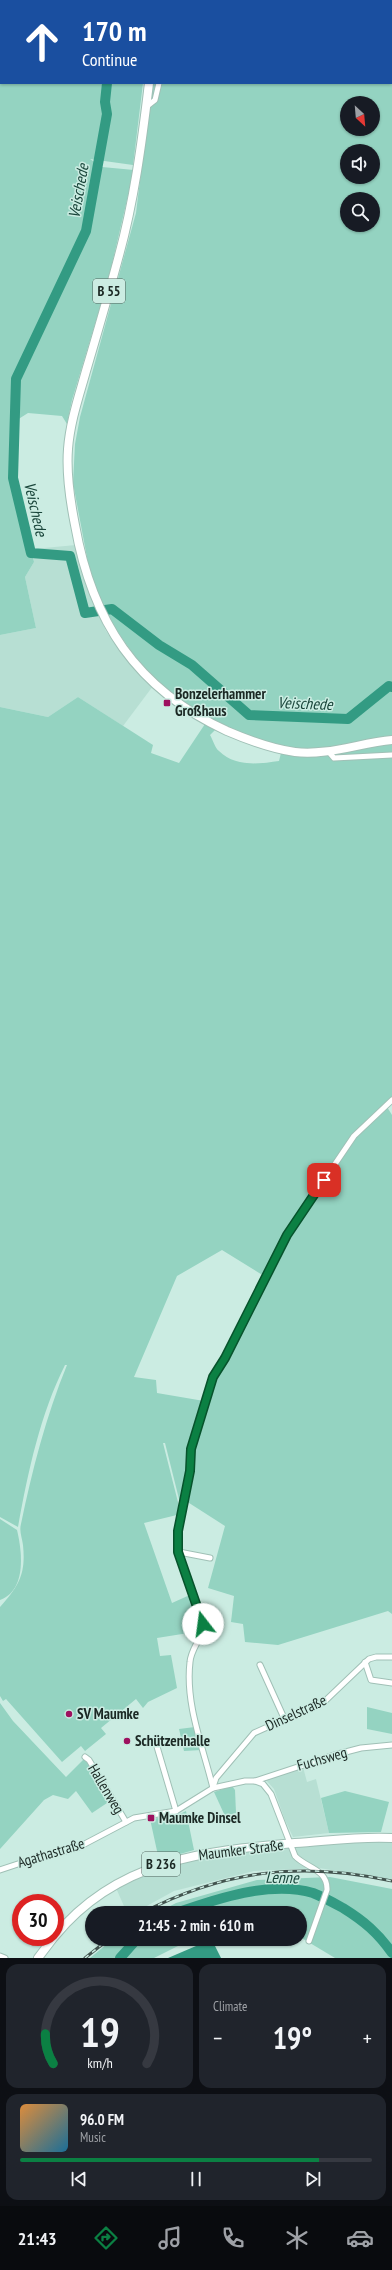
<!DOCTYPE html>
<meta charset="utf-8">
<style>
:root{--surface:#171b24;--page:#20242c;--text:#f1f3f6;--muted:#9ea1a6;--line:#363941;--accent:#0b8043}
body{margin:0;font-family:"PT Sans Narrow",sans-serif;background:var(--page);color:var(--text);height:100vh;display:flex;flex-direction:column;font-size:15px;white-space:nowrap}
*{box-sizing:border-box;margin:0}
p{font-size:13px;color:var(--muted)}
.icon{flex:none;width:22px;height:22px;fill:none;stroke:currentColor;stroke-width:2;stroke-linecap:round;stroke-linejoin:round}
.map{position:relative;height:1958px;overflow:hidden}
.details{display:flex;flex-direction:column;gap:6px;padding:6px;background:#0d0f14;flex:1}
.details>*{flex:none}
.hud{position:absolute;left:0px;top:0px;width:392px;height:84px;box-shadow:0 1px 3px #0004;background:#1a4fa0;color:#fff;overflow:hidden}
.needle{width:26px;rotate:154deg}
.buttons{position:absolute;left:340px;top:96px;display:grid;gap:8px}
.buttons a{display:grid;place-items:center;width:40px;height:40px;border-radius:50%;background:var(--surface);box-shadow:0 1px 3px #0004;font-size:20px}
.speed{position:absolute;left:12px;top:1894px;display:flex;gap:8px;font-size:20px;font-weight:700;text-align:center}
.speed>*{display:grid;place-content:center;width:52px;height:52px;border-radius:50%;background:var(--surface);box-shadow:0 1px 3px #0004;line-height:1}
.speed .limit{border:6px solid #d22;background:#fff;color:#111}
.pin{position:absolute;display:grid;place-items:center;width:34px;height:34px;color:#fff;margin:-17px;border-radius:8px;box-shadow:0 2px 6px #0006}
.me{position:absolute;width:44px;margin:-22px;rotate:345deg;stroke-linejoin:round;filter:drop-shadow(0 0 3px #0008)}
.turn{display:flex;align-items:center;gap:14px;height:84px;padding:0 16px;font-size:18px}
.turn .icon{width:52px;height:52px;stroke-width:2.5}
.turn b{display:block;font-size:28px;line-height:34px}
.big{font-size:30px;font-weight:600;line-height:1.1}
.details .tile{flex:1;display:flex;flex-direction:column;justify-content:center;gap:6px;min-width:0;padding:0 14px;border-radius:12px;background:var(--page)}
.details .dial{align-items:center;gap:0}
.dial svg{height:104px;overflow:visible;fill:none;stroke:var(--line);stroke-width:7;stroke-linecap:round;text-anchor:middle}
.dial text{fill:var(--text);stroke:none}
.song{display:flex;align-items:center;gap:12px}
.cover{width:48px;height:48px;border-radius:6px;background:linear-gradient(135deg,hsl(30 70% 55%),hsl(200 70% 35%))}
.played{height:4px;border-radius:2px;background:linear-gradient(90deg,var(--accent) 85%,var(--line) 85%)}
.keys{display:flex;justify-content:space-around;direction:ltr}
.heat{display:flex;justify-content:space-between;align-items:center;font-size:22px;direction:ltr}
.details .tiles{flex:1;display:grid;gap:6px;grid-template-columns:1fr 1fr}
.tile:last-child{grid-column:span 2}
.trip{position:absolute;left:85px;top:1906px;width:222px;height:40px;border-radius:20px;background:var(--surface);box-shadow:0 1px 3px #0004;font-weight:600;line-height:40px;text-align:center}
.tabs{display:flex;height:64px;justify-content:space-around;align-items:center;background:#090b0e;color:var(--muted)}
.tabs .icon{width:28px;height:28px}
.tabs .current{color:var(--accent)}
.tabs b{font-size:18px;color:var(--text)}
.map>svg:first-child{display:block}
.built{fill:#b7dfd3}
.green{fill:#94d3c1;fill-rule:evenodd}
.water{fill:#339b83}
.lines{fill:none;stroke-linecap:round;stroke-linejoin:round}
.river{stroke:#339b83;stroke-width:10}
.minor-casing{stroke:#a0c0b6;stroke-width:7}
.primary-casing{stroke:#a0c0b6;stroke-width:10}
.minor{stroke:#fff;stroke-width:5}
.primary{stroke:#fff;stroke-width:8}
.rail-casing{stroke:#43544f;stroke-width:3}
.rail{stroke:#cbece2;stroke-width:1.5;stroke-dasharray:4.5;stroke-linecap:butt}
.route-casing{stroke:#07532c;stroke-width:10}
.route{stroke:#0b8043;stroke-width:7}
.poi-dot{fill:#9d115f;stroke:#cbece2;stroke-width:1.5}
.labels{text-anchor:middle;stroke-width:3;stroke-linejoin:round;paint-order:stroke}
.shield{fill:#cbece2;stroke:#50635d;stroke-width:1}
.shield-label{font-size:14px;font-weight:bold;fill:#1b2824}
.poi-label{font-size:15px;font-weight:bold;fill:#1b2824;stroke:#cbece2;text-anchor:start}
.street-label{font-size:15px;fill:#1b2824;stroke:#cbece2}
.water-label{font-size:16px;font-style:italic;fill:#19453a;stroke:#cbece2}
</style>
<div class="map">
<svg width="392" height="1958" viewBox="0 0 392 1958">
<rect width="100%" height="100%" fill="#cbece2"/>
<g class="built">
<path d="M 76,545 L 88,591 L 106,631 L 123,654 L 153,686 L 123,726 L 78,697 L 48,717 L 0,707 L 0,635 L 36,628 L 25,577 L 34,562 L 33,549 Z"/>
<path d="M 303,1767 L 307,1782 L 316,1779 L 329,1833 L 293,1837 L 285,1820 L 274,1789 L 266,1780 L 269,1777 Z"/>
<path d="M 365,1841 L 392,1841 L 392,1880 L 319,1868 L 254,1871 L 174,1891 L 134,1913 L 127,1913 L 116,1888 L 151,1870 L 220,1854 Z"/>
</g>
<g class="green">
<path d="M 0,0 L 147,1 L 1,1 L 1,83 L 143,83 L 133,165 L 90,159 L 102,167 L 134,170 L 108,281 L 72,400 L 67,424 L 62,416 L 28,413 L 17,420 L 18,484 L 34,562 L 25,577 L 36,628 L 0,635 Z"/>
<path d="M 159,0 L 392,0 L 392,737 L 325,748 L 293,749 L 267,743 L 220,724 L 189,706 L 156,680 L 138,661 L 106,615 L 89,568 L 73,483 L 75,444 L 80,417 L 136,213 L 152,83 L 391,83 L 391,1 ZM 347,103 L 373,103 L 373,129 L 347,129 ZM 347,151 L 373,151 L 373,177 L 347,177 ZM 347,199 L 373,199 L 373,225 L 347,225 Z"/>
<path d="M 78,697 L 153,745 L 151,753 L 179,763 L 205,724 L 215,730 L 210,735 C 213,740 215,748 219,751 C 235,767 259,764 279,761 L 281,753 L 392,743 L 392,1098 L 353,1133 L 286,1234 L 264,1276 L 222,1250 L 177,1276 L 134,1377 L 156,1380 L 157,1393 L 204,1401 L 189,1451 L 189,1471 L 181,1507 L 165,1443 L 163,1443 L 181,1514 L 144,1523 L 172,1603 L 192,1594 L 198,1612 L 201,1631 L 157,1638 L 160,1656 L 171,1655 L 177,1688 L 148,1702 L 143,1708 L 136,1699 L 101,1728 L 106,1734 L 85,1751 L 81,1746 L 62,1762 L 6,1699 L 3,1701 L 0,1696 L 0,1607 C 19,1586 26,1574 23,1545 C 22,1537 19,1531 21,1524 C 32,1471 46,1416 67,1365 L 65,1365 C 40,1415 28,1472 18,1527 L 0,1517 L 0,707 L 48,717 Z"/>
<path d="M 387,1107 L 392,1115 L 392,1614 L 388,1611 L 278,1645 L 245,1642 L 243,1624 L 231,1622 L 234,1596 L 208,1588 L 225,1526 L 186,1501 L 192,1451 L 215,1375 L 288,1235 L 355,1134 Z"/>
<path d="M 0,1519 L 17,1530 C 22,1551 27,1590 0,1600 Z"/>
<path d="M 0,1703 L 13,1721 L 66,1777 L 84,1759 L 86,1760 L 110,1801 L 92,1813 L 76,1791 L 68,1799 L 53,1795 L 44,1800 L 0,1849 Z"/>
<path d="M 367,1707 L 392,1713 L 392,1734 L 367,1729 Z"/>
<path d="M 195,1727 L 201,1750 L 184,1751 L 179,1729 Z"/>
<path d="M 232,1786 L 235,1790 L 236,1813 L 225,1816 L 214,1792 Z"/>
<path d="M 345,1791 L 389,1802 L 381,1832 L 329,1833 L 321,1798 Z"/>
<path d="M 186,1811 L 194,1850 L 159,1860 L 150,1819 L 176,1816 Z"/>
<path d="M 330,1877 L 392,1889 L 392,1958 L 335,1958 L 300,1937 L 300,1913 L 157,1913 L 176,1903 L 257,1880 Z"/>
<path d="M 113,1939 L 192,1939 L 154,1958 L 90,1958 Z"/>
</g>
<path class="water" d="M 210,1940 L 213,1942 L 221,1958 L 168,1958 Z"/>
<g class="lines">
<g class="river">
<path d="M 108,1 L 108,0"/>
<path d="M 107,83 L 105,102 L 107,114 L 86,231 L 16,379 L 13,478 L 31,553 L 70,556 L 85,613 L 112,609 L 159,645 L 192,665 L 249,715 L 348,719 L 389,686 L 392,687"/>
<path d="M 176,1913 C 216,1899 271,1880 313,1893 C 323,1897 334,1903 343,1908 C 364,1921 378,1933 392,1953"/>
<path d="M 120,1958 L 137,1939"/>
</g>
<g class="minor-casing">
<g id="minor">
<path d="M 176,1 L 176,0"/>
<path d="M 146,107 L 155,100 L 159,83"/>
<path d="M 328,751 L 334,758 L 392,755"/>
<path d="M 179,1552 L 210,1558"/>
<path d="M 365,1662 L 371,1680 L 392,1683"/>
<path d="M 260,1665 L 284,1718"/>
<path d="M 155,1740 L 176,1811"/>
<path d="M 85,1757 L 89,1760 L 126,1822"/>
<path d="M 255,1781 L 334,1755 L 361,1748 L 392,1745"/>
<path d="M 213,1787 L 216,1778 L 254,1733 L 325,1701 L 369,1659 L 376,1657 L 392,1657"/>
<path d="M 213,1788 C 203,1747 185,1704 190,1662 C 191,1648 203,1638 203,1624 L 179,1552 L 178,1531 L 190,1471 L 191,1449 L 213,1377 L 225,1358 L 287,1235 L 354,1136 L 392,1100"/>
<path d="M 0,1870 L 36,1858 L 77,1848 L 134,1818 L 176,1811 L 213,1788 L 245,1781 L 255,1781 L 263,1784 L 271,1794 L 295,1856 C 306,1868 328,1869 327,1890 L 309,1941"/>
<path d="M 0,1956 L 5,1958"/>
</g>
</g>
<g class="primary-casing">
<g id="primary">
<path d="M 153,0 L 153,1"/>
<path d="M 149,83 C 142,142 134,202 118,259 C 108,296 97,334 86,371 C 79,396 70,422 68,449 C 66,475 70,500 75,525 C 92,621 136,689 227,731 C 248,740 271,749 295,752 C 326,756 360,743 392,740"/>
<path d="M 55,1936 C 117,1860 204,1851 295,1843 C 327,1841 360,1836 392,1838"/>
<path d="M 38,1958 L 54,1937"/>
</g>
</g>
<use href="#minor" class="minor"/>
<use href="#primary" class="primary"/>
<g class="rail-casing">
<g id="rail">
<path d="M 142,1913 C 224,1870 302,1861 392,1881"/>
<path d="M 85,1958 L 109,1939"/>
</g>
</g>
<use href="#rail" class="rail"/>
</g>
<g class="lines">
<g class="route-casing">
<path id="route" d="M 203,1624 L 178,1552 L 178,1531 L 190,1471 L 191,1449 L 213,1377 L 225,1358 L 287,1235 L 324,1180"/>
</g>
<use href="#route" class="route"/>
</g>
<g class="poi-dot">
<rect x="163" y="699" width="8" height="8" rx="2"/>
<circle cx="69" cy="1714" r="4"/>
<circle cx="127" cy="1741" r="4"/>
<rect x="147" y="1814" width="8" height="8" rx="2"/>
</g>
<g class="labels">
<g class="shield">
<rect x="93" y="279" width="32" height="24" rx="3"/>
<rect x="142" y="1852" width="38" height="24" rx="3"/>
</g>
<g class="shield-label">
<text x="109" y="296">B 55</text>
<text x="161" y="1869">B 236</text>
</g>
<g class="poi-label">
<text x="175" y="699">Bonzelerhammer<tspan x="175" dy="17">Großhaus</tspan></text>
<text x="77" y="1719">SV Maumke</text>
<text x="135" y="1746">Schützenhalle</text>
<text x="159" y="1823">Maumke Dinsel</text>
</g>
<g class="street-label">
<text transform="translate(296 1713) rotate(-25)" y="5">Dinselstraße</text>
<text transform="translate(322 1759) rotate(-16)" y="5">Fuchsweg</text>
<text transform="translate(106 1789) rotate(59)" y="5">Hallenweg</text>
<text transform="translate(241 1850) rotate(-7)" y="5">Maumker Straße</text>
<text transform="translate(51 1853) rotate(-17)" y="5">Agathastraße</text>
</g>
<g class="water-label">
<text transform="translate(78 191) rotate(-80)" y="6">Veischede</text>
<text transform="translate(36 509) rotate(77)" y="6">Veischede</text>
<text transform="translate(305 703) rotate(2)" y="6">Veischede</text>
<text transform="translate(282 1877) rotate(1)" y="6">Lenne</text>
</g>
</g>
</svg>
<div class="buttons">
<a><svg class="needle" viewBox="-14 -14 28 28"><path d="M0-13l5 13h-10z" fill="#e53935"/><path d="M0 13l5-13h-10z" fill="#9ea1a6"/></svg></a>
<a><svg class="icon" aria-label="sound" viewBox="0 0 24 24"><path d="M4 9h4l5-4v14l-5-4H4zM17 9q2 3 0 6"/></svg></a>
<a><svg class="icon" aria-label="search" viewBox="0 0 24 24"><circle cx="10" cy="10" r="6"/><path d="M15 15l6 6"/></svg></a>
</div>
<div class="speed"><div class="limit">30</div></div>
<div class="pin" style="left:324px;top:1180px;background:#d93025"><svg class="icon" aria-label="arrive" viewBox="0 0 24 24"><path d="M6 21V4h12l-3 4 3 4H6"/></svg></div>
<svg class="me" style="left:203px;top:1624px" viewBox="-20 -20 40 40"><circle r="19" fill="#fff"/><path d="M0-13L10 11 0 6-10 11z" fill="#0b8043"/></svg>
<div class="trip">21:45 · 2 min · 610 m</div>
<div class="hud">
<div class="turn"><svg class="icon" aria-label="ahead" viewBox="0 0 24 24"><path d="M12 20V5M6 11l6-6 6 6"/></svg><div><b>170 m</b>Continue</div></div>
</div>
</div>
<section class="details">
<div class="tiles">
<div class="tile dial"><svg viewBox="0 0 100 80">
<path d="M14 69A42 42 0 1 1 86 69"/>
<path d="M14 69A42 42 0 0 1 8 46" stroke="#0b8043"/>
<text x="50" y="56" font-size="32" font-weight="700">19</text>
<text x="50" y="72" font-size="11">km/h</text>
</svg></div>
<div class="tile"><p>Climate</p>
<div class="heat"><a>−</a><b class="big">19°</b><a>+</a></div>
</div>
<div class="tile">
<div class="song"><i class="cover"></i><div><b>96.0 FM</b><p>Music</p></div></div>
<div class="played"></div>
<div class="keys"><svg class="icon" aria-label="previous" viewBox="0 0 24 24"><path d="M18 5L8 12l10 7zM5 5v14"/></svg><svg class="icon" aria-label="pause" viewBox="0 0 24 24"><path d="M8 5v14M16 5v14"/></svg><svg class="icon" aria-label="next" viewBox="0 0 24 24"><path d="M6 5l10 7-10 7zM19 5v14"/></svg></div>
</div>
</div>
</section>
<nav class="tabs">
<b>21:43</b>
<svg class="icon current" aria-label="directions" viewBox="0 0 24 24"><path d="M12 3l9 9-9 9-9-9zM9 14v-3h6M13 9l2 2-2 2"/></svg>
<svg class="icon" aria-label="music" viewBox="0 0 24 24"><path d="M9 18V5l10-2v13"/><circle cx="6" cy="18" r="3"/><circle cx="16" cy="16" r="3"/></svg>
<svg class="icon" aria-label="phone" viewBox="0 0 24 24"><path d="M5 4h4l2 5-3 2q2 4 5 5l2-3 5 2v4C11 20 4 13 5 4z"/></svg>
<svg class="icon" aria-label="climate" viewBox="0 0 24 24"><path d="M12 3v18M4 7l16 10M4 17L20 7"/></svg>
<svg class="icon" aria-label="car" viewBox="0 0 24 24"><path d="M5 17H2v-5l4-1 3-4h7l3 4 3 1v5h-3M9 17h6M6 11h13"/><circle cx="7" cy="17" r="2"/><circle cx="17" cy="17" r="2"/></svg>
</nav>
